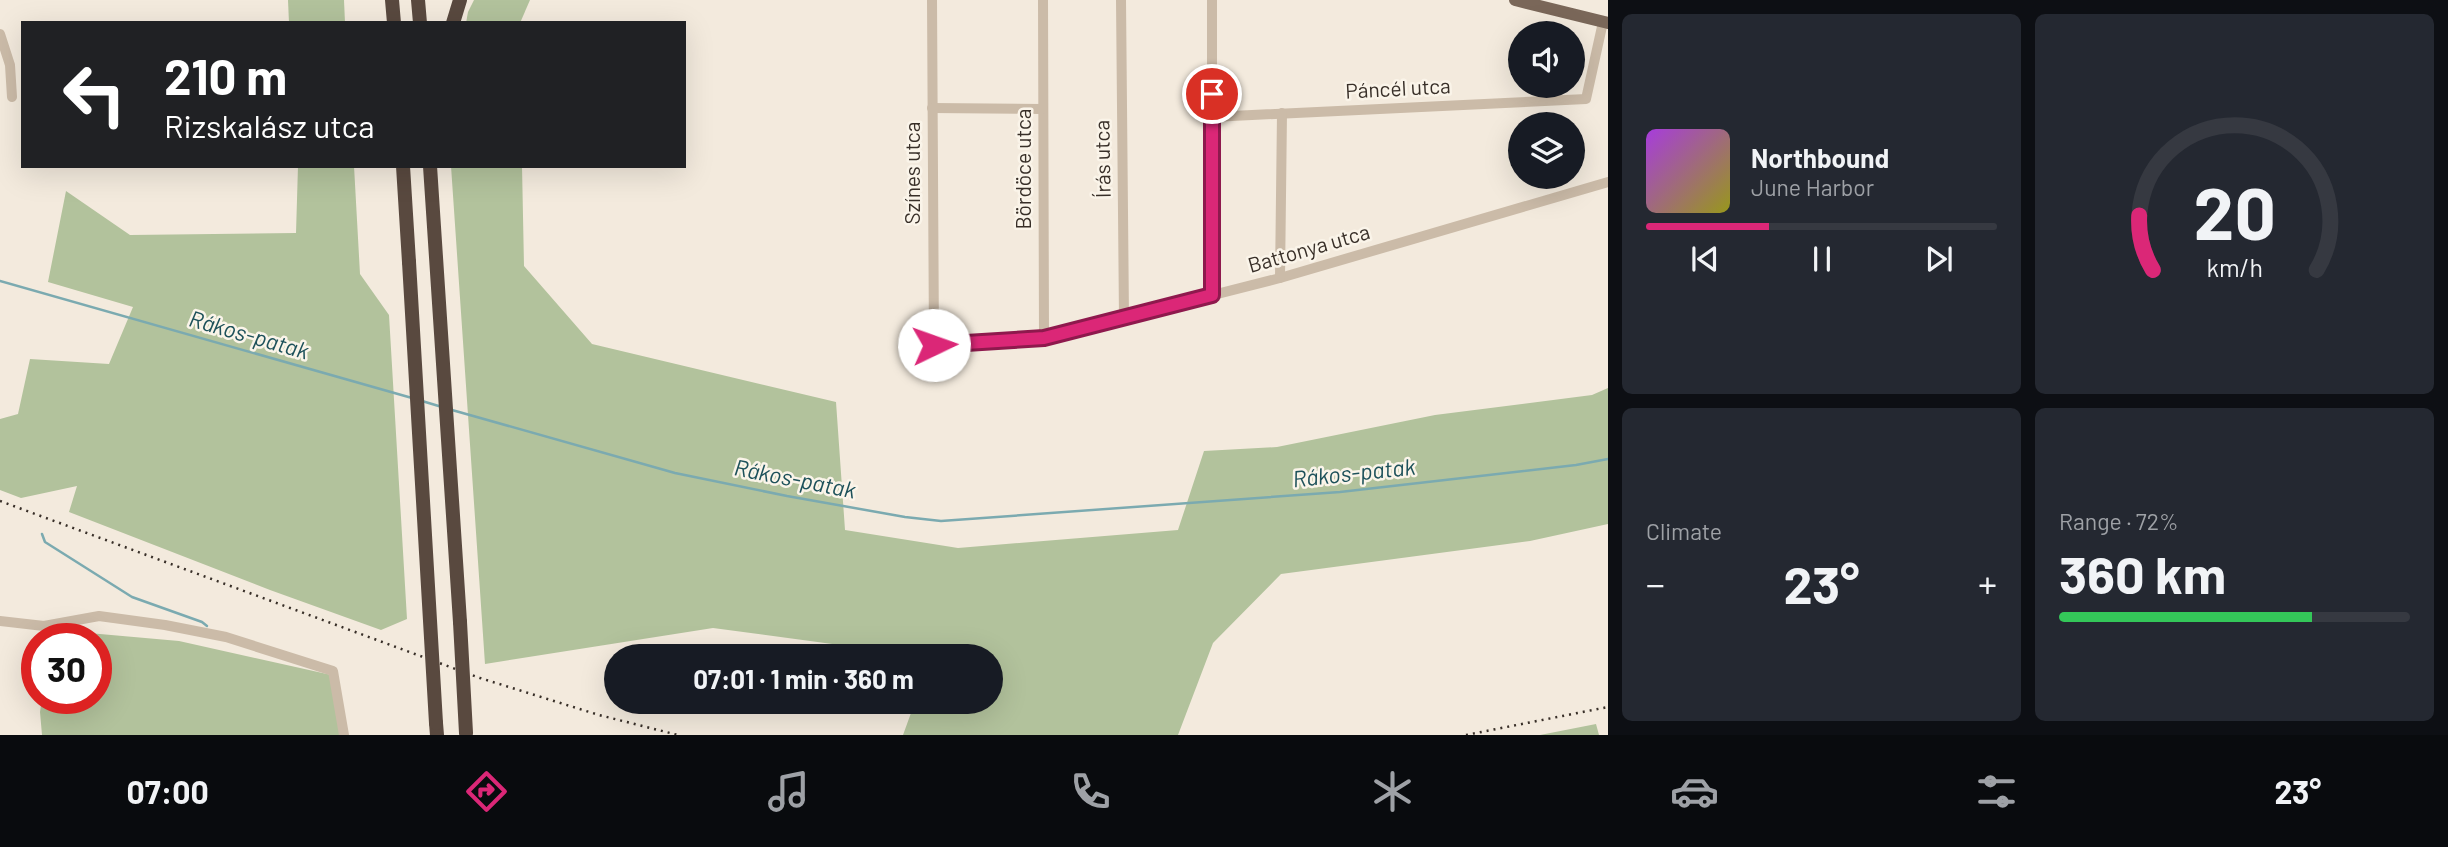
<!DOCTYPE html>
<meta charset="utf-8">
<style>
:root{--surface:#171b24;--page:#242831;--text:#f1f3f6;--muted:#9ea1a6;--line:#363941;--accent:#db2777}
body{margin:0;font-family:Barlow,sans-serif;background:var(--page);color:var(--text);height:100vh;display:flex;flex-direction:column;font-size:26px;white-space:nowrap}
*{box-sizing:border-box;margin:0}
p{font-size:23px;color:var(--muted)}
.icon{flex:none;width:38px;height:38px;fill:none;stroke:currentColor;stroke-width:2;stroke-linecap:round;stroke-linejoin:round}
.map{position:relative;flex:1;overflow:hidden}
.details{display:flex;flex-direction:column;gap:14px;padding:14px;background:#0d0f14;width:840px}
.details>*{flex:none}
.guide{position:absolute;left:21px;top:21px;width:665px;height:147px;border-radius:0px;box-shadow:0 7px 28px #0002;background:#202124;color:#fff;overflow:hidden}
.buttons{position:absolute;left:1508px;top:21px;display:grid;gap:14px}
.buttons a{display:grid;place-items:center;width:77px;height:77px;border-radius:50%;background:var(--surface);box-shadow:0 7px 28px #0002;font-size:35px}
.speed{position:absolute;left:21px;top:623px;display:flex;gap:14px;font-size:35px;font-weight:700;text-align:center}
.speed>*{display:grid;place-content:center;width:91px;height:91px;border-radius:50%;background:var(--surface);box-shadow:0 7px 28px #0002;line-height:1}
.speed .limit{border:10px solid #d22;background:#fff;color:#111}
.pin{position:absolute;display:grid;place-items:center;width:60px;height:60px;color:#fff;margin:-30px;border:4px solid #fff;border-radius:50%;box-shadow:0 2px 7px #0007}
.me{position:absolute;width:77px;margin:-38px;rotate:87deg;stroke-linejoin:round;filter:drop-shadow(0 0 5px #0008)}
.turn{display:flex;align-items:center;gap:24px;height:147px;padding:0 28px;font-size:32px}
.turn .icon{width:91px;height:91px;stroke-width:2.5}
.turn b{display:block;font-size:49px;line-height:60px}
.big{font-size:52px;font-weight:700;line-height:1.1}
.details .widget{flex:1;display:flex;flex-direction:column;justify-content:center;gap:10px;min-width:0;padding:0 24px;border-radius:10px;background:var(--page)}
.details .dial{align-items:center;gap:0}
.dial svg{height:182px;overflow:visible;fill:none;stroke:var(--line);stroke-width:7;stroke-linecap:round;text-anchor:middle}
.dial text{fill:var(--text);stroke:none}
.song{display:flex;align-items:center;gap:21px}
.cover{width:84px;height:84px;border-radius:10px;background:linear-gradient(135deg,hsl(280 70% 55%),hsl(60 70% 35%))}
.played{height:7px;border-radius:4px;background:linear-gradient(90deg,var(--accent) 35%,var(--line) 35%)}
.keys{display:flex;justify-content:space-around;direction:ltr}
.heat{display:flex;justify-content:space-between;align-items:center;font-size:38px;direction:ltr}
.charge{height:10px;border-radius:5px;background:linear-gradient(90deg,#34c759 72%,var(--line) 0)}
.details .tiles{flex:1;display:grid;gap:14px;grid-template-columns:repeat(2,1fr)}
.trip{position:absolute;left:604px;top:644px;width:399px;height:70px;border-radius:35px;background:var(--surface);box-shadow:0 7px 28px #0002;font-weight:700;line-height:70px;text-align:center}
.tab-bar{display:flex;height:112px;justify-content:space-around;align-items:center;background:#090b0e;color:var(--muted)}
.tab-bar .icon{width:49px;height:49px}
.tab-bar .on{color:var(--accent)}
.tab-bar b{font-size:32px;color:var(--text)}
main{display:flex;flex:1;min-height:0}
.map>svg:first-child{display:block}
.green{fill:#b2c29c}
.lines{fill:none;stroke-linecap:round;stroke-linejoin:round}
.stream{stroke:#7baab0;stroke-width:2.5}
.minor{stroke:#cbbba8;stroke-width:10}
.major{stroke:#7a6759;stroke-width:12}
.highway{stroke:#59493f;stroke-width:14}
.rail{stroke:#382f28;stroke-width:2.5;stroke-dasharray:2 5;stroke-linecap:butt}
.highway-bridge{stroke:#59493f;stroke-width:14}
.route-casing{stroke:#8e194d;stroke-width:18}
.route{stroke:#db2777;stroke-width:12}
.labels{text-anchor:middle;stroke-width:5;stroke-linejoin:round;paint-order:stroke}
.street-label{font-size:21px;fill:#382f28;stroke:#faf4e9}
.water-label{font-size:23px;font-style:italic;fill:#1d515a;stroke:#faf4e9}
</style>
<main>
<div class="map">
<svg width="1608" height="735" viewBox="0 0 1608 735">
<rect width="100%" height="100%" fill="#f3eadd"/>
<g class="green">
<path d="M 288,0 L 344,0 L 345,23 L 289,23 Z"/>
<path d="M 474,0 L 530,0 L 520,23 L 466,23 L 468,12 Z"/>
<path d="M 298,166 L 354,166 L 360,274 L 389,315 L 407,619 L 381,630 L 270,590 L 69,512 L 77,486 L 21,498 L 0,490 L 0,419 L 18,414 L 30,359 L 109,364 L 133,307 L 48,282 L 66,191 L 130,235 L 296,233 Z"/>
<path d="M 451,166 L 522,166 L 524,266 L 592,344 L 836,402 L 845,530 L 958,548 L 1178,530 L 1204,451 L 1277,447 L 1435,415 L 1592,395 L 1608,388 L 1608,524 L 1530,541 L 1281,574 L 1213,643 L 1178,735 L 903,735 L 915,702 L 990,702 L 990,656 L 921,656 L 713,628 L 485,664 Z"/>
<path d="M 66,631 L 179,641 L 336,676 L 347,735 L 42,735 L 40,712 L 42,698 L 96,698 L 96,639 L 62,639 Z"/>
<path d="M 1596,724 L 1599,735 L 1540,735 Z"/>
</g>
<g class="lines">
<g class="stream">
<path d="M 0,281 L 412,398"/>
<path d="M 422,401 L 442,407"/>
<path d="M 452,410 L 675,473 L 787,496 L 905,517 L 941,521 L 1340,492 L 1576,465 L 1608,459"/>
<path d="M 42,534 L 45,542 L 132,597 L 202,622 L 207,626"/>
</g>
<g class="minor">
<path d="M 932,0 L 934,345 L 1044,338 L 1280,278 L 1608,182"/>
<path d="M 1043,0 L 1044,338"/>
<path d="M 1121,0 L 1124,318"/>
<path d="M 1212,0 L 1212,294"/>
<path d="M 0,34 L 10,65 L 12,97"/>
<path d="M 932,108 L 1043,109"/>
<path d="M 1212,117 L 1586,99 L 1603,22"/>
<path d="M 1280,278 L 1282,113"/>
<path d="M 0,621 L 44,626 L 99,616 L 165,625 L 226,637 L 333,671 L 344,735"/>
</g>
<path class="major" d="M 1515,0 L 1608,23"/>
<g class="highway">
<path d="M 392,0 L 394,23"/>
<path d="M 418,0 L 420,23"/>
<path d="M 453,23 L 460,0"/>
<path d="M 403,166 L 409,262"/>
<path d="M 430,166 L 460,622"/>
<path d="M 436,723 L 437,735"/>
</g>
<g class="rail">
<path d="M 0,501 L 480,678 L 599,715 L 678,735"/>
<path d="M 1466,735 L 1608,707"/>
</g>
<g class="highway-bridge">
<path d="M 409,262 L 436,723"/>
<path d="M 460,622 L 466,733"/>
</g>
</g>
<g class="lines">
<g class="route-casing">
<path id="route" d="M 934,345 L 1044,338 L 1212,295 L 1212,94"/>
</g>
<use href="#route" class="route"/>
</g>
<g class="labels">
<g class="street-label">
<text transform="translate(1398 89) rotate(-3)" y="7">Páncél utca</text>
<text transform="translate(1103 159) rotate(-91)" y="7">Írás utca</text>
<text transform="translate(1024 169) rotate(-90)" y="7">Bördöce utca</text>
<text transform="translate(913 173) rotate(-90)" y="7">Színes utca</text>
<text transform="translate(1309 249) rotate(-16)" y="7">Battonya utca</text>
</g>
<g class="water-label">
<text transform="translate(249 335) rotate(16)" y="8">Rákos-patak</text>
<text transform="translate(1354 473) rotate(-6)" y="8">Rákos-patak</text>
<text transform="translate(795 479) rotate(11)" y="8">Rákos-patak</text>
</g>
</g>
</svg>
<div class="buttons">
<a><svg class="icon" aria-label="sound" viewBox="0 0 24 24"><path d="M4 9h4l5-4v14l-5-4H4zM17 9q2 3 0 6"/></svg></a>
<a><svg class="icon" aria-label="layers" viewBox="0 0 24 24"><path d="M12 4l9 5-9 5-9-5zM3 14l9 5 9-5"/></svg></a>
</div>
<div class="speed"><div class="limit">30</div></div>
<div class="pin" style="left:1212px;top:94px;background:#d93025"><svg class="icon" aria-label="arrive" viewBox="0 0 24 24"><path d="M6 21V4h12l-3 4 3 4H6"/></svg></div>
<svg class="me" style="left:934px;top:345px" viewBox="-20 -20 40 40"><circle r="19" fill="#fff"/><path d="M0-13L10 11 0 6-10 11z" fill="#db2777"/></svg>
<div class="trip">07:01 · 1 min · 360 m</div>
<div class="guide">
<div class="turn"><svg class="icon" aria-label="left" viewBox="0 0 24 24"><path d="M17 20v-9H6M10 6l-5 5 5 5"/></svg><div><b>210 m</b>Rizskalász utca</div></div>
</div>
</div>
<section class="details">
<div class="tiles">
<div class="widget">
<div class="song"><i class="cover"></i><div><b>Northbound</b><p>June Harbor</p></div></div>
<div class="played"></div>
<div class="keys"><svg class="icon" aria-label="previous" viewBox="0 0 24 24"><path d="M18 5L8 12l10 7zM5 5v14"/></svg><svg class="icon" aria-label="pause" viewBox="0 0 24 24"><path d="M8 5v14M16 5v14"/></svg><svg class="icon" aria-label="next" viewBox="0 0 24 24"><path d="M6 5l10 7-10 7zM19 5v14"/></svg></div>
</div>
<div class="widget dial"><svg viewBox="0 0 100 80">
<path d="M14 69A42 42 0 1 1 86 69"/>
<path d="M14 69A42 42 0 0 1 8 45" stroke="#db2777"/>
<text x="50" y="56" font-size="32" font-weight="700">20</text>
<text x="50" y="72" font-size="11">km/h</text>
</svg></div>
<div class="widget"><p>Climate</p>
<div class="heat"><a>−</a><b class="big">23°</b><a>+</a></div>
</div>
<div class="widget"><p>Range · 72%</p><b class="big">360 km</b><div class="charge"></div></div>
</div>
</section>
</main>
<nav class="tab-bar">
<b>07:00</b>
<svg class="icon on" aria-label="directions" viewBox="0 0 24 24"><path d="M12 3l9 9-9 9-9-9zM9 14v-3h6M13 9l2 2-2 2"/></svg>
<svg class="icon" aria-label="music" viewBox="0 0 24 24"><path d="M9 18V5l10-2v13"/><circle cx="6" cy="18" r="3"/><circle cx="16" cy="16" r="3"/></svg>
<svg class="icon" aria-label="phone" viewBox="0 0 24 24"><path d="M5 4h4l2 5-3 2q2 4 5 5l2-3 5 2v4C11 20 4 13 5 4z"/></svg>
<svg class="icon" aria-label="climate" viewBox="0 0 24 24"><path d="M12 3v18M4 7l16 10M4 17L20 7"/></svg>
<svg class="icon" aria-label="car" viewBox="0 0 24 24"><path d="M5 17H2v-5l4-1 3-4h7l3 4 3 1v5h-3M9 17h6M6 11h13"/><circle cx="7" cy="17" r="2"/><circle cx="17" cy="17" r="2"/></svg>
<svg class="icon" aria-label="filters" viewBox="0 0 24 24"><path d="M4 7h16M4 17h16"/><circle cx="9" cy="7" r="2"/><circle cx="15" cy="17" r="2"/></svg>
<b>23°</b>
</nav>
